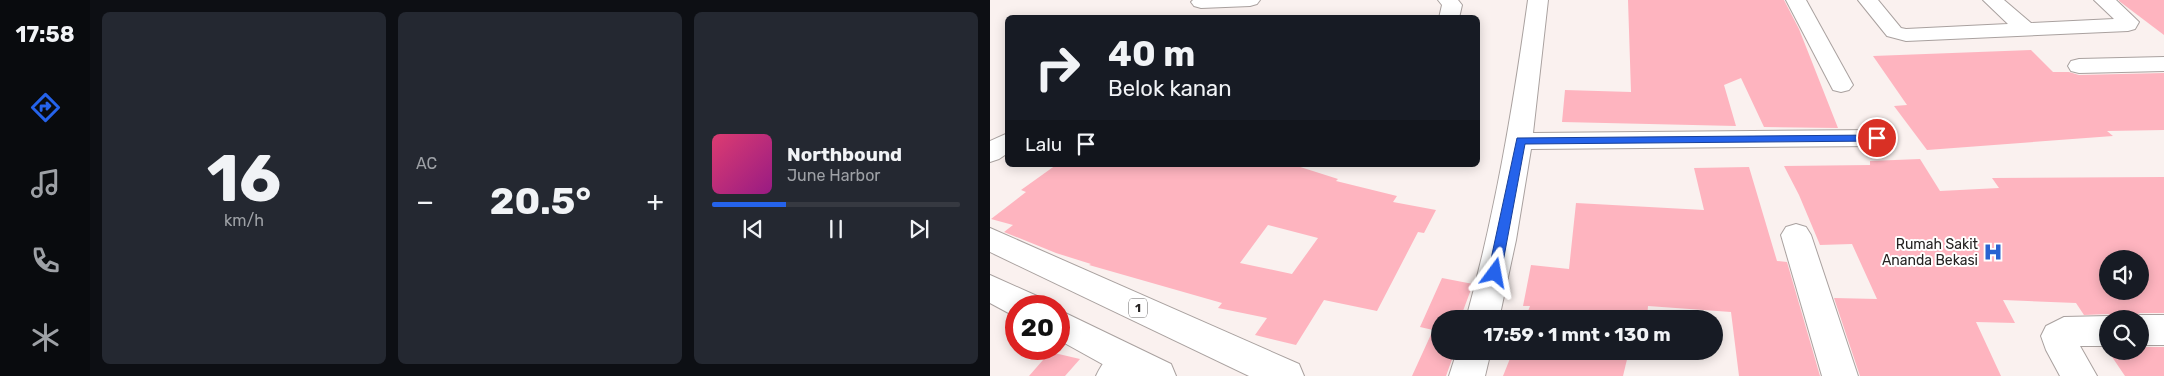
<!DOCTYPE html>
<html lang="id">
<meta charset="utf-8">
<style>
:root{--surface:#171b24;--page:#242831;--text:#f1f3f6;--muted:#9ea1a6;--line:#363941;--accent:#2563eb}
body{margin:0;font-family:Rubik,sans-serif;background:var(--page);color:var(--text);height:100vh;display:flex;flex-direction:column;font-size:19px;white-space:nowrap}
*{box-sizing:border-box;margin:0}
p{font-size:16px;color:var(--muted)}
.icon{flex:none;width:28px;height:28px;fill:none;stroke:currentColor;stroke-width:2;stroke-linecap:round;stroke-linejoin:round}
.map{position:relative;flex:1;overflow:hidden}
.sheet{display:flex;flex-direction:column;gap:12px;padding:12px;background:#0d0f14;width:900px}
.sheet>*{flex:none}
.banner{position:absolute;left:15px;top:15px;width:475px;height:152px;border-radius:8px;box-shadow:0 2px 12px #0003;background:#171b24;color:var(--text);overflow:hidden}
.controls{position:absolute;left:1109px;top:250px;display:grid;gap:10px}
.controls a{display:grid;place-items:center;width:50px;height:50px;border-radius:50%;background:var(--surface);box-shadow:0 2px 12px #0003;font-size:25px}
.speed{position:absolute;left:15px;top:295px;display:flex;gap:10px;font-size:25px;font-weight:700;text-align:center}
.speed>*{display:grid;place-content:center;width:65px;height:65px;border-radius:50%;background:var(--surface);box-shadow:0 2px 12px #0003;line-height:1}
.speed .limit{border:8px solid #d22;background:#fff;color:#111}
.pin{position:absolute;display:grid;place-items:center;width:42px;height:42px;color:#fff;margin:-21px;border:2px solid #fff;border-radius:50%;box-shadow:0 1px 5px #0007}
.me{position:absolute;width:55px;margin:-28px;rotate:13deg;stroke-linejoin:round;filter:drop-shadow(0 0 4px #0008)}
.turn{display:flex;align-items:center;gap:18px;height:105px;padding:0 20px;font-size:22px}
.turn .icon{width:65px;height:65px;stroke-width:2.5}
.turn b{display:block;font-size:35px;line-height:42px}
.then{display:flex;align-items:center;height:48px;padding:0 20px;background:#0003;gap:10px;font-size:19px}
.big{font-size:38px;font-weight:700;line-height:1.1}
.sheet .tile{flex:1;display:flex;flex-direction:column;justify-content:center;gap:8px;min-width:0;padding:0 18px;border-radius:8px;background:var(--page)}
.sheet .dial{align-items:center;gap:0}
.dial b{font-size:65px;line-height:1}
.song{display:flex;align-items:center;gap:15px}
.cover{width:60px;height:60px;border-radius:8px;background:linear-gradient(135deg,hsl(340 70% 55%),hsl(310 70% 35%))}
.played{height:5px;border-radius:2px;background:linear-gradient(90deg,var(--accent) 30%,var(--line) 30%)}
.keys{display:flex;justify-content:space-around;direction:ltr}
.heat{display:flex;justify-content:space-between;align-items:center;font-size:28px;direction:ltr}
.sheet .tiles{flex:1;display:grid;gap:12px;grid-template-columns:repeat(3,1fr)}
.trip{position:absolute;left:441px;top:310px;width:292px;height:50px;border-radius:25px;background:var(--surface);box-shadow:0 2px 12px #0003;font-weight:700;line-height:50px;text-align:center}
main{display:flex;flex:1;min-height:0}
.dock{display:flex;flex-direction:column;width:90px;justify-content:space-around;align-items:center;background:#090b0e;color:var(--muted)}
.dock .icon{width:35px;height:35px}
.dock .active{color:var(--accent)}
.dock b{font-size:22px;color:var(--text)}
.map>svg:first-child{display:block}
.building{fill:#feb4bf;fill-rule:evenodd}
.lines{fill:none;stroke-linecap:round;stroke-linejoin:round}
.minor-casing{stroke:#a9a19f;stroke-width:2}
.highway-casing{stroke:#a9a19f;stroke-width:2}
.minor{fill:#fff;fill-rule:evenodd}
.highway{fill:#fff;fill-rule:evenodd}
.route{fill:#2563eb;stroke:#184099}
.labels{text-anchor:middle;stroke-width:4;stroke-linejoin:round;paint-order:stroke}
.shield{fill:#fff;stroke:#676564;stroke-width:1}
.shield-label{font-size:12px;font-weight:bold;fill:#262322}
.poi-label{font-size:14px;fill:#262322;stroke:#fff;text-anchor:end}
</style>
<main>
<nav class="dock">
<b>17:58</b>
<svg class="icon active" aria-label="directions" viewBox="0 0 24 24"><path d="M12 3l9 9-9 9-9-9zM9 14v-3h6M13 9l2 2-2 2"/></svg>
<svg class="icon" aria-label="music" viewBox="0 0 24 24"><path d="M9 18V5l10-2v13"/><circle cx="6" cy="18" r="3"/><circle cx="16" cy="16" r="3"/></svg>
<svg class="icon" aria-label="phone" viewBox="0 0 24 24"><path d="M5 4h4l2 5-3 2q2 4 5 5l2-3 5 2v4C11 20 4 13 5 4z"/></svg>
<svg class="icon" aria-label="climate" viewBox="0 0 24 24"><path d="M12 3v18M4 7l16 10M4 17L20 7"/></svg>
</nav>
<section class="sheet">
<div class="tiles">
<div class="tile dial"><b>16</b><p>km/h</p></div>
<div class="tile"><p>AC</p>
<div class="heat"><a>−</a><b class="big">20.5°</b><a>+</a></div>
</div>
<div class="tile">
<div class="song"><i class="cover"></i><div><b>Northbound</b><p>June Harbor</p></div></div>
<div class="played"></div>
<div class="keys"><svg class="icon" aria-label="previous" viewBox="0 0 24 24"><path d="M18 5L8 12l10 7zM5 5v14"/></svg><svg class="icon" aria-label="pause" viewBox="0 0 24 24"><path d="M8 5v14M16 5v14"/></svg><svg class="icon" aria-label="next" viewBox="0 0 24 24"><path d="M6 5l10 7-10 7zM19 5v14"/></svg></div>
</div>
</div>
</section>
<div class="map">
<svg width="1174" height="376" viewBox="0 0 1174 376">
<rect width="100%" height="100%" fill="#faf1ef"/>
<g class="building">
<path d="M 638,0 L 794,0 L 809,29 L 848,128 L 774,127 L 751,78 L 734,85 L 746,126 L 572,122 L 575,90 L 641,92 Z"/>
<path d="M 1129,0 L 1174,0 L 1174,35 L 1129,1 Z"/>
<path d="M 1041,50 L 1063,72 L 1079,72 L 1089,75 L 1174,73 L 1174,130 L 1117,131 L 1123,136 L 937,150 L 904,106 L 917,105 L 883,56 Z"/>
<path d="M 930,159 L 950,191 L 1009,188 L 1002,178 L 1174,177 L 1174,313 L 1150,313 L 1139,319 L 1126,319 L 1118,314 L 1094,315 L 1086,303 L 1013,300 L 1025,323 L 986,322 L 1011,376 L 870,376 L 844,298 L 887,299 L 862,244 L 830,245 L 809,195 L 794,166 L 880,165 L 880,161 ZM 1118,259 L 1150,259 L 1150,291 L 1118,291 Z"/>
<path d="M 66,165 L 304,165 L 348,179 L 346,181 L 407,196 L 403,202 L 446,210 L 434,233 L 428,232 L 387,311 L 334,300 L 306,345 L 265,335 L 277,318 L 228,308 L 232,303 L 99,265 L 101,264 L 66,253 L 14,232 L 23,225 L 1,219 L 36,192 L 31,190 ZM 278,225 L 328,238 L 302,274 L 250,263 Z"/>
<path d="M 759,167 L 787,261 L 797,262 L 830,376 L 749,376 L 741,312 L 658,306 L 657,319 L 535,319 L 540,306 L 533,306 L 541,265 L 579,269 L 586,203 L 714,210 L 704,168 Z"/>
<path d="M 452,278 L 483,284 L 470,319 L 450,319 L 450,351 L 465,351 L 456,376 L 422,376 L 443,330 L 430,327 Z"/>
<path d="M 1150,347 L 1174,347 L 1174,376 L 1135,376 L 1118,351 L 1150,351 Z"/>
<path d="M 523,351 L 639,351 L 633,376 L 513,376 Z"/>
<path d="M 60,352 L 90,359 L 75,376 L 39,376 Z"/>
</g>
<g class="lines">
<g class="minor-casing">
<g id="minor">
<path d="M 203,0 L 270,0 L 267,4 L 260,6 L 211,8 L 204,6 L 201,2 Z"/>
<path d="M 448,0 L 468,0 L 472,5 L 469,18 L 449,18 L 452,5 Z"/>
<path d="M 538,0 L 558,0 L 543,133 L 887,130 L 896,132 L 900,138 L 896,144 L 887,146 L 541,149 L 526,240 L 509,319 L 476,319 C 505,214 523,108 538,0 Z"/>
<path d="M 796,0 L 816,0 L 863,85 L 859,90 L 851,92 L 843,90 Z"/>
<path d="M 868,0 L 888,0 L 911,28 L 916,29 L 1018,24 L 993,0 L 1014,0 L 1041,23 L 1124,19 L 1104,0 L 1126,0 L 1149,22 L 1145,29 L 1138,31 L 916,41 L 897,36 Z"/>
<path d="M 1174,57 L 1174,71 L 1089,73 L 1081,71 L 1078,66 L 1081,61 L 1089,59 Z"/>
<path d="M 18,133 L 18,153 L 9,159 L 0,162 L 0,141 Z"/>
<path d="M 806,224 L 816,227 L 821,235 L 868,376 L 832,376 L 791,235 L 796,227 Z"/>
<path d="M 1150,315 L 1174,315 L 1174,345 L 1150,345 L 1150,319 L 1141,319 Z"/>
<path d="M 1118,316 L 1124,319 L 1118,319 L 1118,346 L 1090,346 L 1107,376 L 1070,376 L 1056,350 L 1051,336 L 1056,326 L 1074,317 Z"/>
<path d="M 137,345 L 149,350 L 154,361 L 146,376 L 106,376 C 113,361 121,351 137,345 Z"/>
<path d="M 467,351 L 501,351 L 495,376 L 459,376 Z"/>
</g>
</g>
<g class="highway-casing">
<g id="highway">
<path d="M 0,228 L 309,364 L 314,376 L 259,376 L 0,252 Z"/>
<path d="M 0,275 L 47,296 L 51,306 L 26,306 L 26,317 L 0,303 Z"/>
<path d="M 69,310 L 181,364 L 186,376 L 134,376 L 69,340 Z"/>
</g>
</g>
<use href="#minor" class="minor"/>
<use href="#highway" class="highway"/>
</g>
<path class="route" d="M 887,135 L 892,138 L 891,141 L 535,144 L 511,273 L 509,277 L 500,277 L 498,273 L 527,138 Z"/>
<defs>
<g id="hospital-bare" transform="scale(1.5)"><path d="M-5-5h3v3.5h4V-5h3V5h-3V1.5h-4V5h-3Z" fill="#2963d1" stroke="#fff" stroke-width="2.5" paint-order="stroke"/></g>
</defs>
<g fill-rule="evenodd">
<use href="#hospital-bare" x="1003" y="252"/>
</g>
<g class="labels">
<rect class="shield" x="139" y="298.5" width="18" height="19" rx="4"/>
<g class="shield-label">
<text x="148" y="312">1</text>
</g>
<g class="poi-label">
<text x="988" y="249">Rumah Sakit<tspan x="988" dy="16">Ananda Bekasi</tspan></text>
</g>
</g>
</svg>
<div class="controls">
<a><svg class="icon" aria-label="sound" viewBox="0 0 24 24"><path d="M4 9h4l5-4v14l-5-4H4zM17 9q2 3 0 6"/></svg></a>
<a><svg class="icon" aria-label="search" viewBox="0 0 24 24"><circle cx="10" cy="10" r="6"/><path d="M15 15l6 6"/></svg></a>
</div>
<div class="speed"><div class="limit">20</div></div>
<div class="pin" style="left:887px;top:138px;background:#d93025"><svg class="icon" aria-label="arrive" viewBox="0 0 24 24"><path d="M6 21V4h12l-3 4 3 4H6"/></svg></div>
<svg class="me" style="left:505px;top:273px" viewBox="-20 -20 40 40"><path d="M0-17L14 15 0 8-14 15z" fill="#2563eb" stroke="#fff" stroke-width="4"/></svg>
<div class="trip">17:59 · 1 mnt · 130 m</div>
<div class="banner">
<div class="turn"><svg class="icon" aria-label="right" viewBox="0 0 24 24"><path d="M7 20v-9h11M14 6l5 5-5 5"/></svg><div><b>40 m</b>Belok kanan</div></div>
<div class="then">Lalu<svg class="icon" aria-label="arrive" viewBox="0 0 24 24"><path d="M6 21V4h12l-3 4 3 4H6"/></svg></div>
</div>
</div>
</main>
